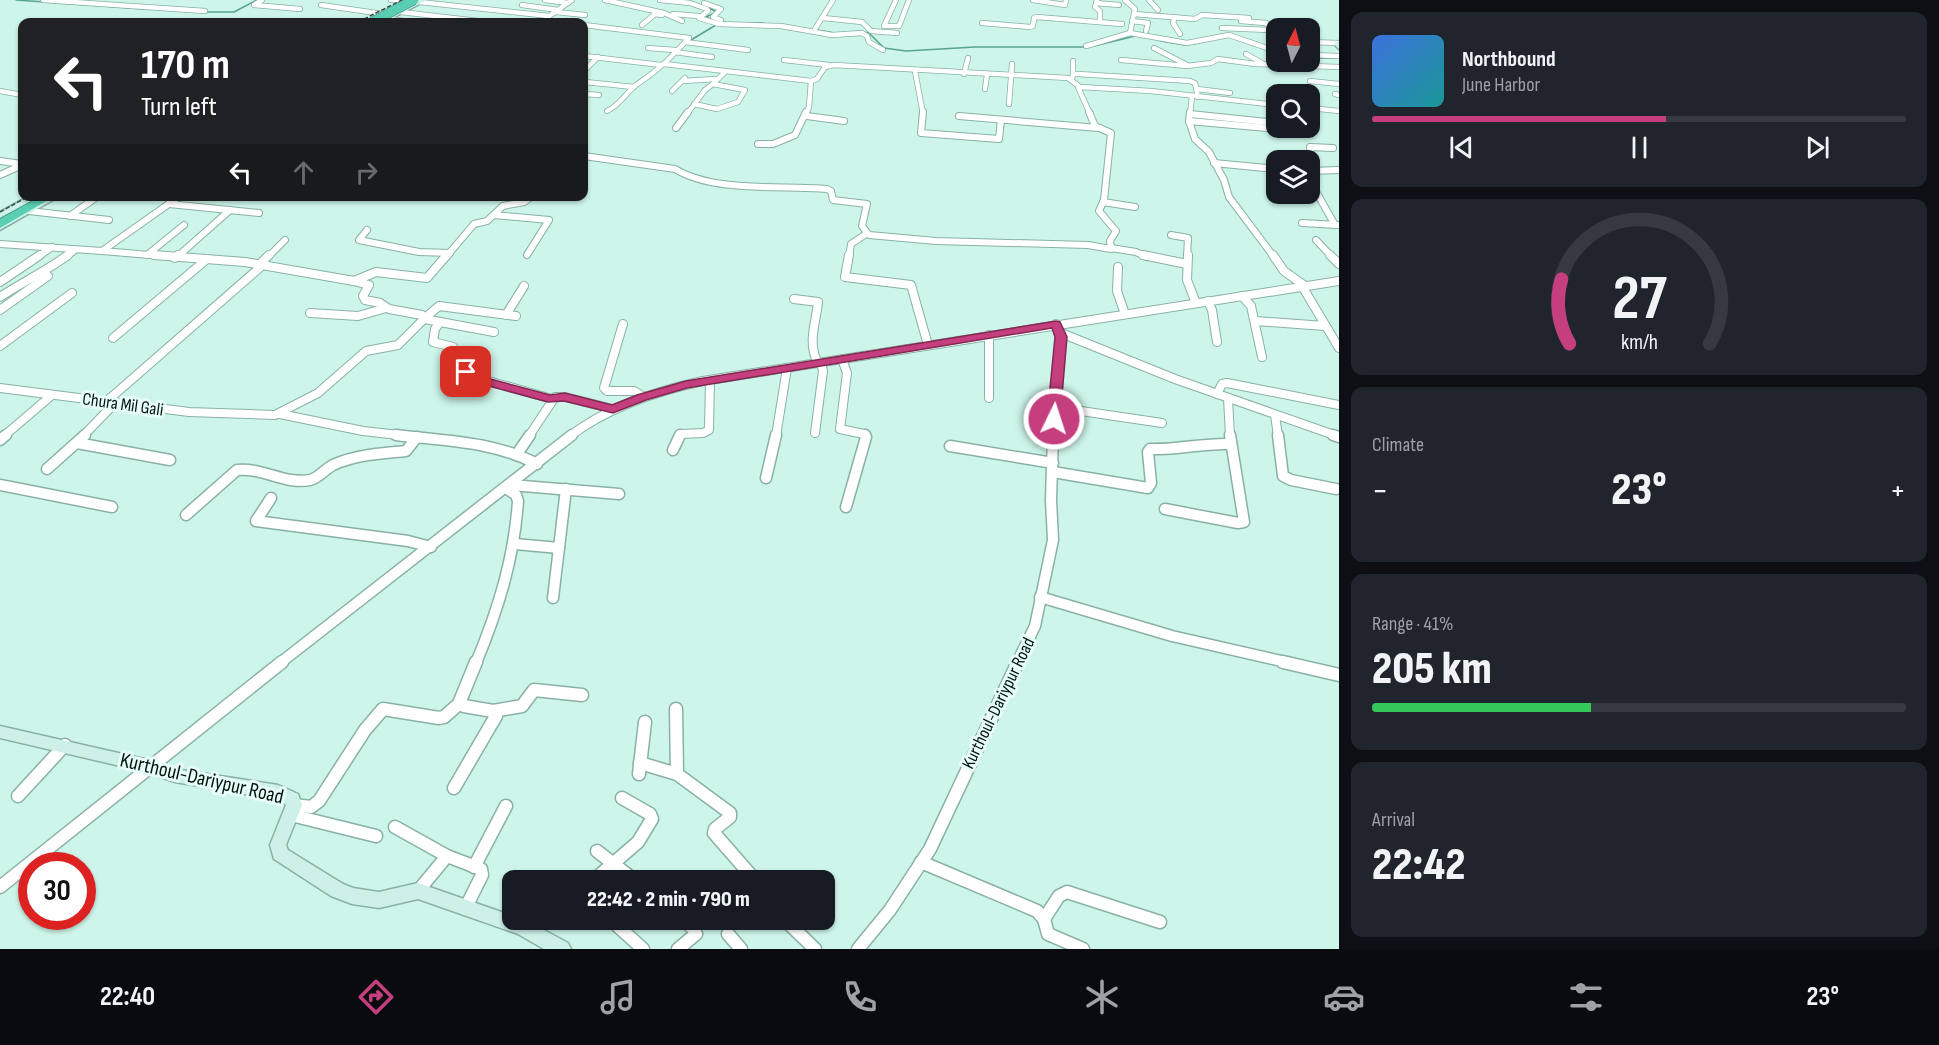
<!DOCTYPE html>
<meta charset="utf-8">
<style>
:root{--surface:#171b24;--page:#20242c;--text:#f1f3f6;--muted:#9ea1a6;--line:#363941;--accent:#c53f7e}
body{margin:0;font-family:"Sofia Sans Condensed",sans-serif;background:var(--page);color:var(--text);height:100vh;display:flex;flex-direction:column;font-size:22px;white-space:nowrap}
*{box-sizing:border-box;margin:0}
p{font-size:20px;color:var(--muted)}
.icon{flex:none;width:33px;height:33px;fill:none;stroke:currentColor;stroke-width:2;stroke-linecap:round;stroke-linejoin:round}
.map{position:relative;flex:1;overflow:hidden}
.side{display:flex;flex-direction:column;gap:12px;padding:12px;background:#0d0f14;width:600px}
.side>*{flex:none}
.hud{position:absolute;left:18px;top:18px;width:570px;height:183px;border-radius:12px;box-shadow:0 2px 4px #0004;background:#202124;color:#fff;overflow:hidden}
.needle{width:39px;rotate:6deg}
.fabs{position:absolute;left:1266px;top:18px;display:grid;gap:12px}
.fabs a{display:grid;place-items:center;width:54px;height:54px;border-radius:12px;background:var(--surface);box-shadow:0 2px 4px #0004;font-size:30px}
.speed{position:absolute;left:18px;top:852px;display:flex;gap:12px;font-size:30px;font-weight:700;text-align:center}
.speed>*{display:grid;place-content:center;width:78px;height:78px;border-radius:50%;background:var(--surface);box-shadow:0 2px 4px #0004;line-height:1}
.speed .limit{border:9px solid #d22;background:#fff;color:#111}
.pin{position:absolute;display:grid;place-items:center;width:51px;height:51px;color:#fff;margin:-26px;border-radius:12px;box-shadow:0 3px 9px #0006}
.me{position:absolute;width:66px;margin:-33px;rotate:4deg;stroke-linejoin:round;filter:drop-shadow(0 0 4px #0008)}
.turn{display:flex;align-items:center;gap:21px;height:126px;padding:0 24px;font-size:27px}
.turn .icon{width:78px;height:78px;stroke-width:2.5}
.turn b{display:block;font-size:42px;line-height:51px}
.lanes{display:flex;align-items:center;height:57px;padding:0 24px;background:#0003;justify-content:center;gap:30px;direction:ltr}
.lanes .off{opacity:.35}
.big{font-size:45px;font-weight:800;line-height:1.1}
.side .tile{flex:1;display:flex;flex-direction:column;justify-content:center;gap:9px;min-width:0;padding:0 21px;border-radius:12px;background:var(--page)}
.side .dial{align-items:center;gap:0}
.dial svg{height:156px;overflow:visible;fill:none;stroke:var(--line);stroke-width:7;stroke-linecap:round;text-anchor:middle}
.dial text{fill:var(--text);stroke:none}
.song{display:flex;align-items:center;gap:18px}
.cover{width:72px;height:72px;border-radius:9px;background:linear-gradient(135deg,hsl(220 70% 55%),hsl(180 70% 35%))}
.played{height:6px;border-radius:3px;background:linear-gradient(90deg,var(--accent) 55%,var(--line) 55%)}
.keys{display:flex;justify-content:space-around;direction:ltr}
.heat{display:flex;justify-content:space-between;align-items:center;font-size:33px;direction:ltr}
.charge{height:9px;border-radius:4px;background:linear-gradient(90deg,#34c759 41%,var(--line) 0)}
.trip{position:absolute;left:502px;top:870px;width:333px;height:60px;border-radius:12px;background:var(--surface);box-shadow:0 2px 4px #0004;font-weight:800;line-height:60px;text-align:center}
.tabs{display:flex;height:96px;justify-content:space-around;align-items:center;background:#090b0e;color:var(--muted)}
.tabs .icon{width:42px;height:42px}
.tabs .current{color:var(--accent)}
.tabs b{font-size:27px;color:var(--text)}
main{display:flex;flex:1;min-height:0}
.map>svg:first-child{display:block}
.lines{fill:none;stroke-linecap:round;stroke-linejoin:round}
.stream{stroke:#58a38f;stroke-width:1.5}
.street-far4-casing{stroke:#8ab1a5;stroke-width:6}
.street-far3-casing{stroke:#8ab1a5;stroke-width:8}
.street-far2-casing{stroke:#8ab1a5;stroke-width:10}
.street-far1-casing{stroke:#8ab1a5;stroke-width:13}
.street-casing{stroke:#8ab1a5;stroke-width:15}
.secondary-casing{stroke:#8ab1a5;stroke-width:3}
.highway-casing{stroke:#3c8d79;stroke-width:4}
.street-far4{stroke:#fff;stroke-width:4.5}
.street-far3{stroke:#fff;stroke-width:6}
.street-far2{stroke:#fff;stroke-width:8}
.street-far1{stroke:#fff;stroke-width:10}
.street{stroke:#fff;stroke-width:12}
.secondary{fill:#cdf0e8;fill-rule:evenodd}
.highway{fill:#59ceb2;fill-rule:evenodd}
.rail{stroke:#384c46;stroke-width:1.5;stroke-dasharray:4.5 2;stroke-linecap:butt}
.highway-bridge-casing{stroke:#3c8d79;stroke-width:10;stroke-linecap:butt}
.highway-bridge{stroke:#59ceb2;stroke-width:9}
.route{fill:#c53f7e;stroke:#802952;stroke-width:1.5}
.labels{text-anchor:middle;stroke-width:6;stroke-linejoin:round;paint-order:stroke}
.street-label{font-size:18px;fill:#061410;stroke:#e6fef7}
.near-street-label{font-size:21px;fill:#061410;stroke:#e6fef7}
</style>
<main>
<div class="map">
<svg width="1339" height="949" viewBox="0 0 1339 949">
<rect width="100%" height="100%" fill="#cdf5e9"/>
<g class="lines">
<g class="stream">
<path d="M 16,0 L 145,9"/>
<path d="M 705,6 L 717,12 L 706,17 L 710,19"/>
<path d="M 205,12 L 234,12 L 257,0"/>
<path d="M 745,23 L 763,23"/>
<path d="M 817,30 L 835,33"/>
<path d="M 864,32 L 869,33 L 884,48 L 906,51 L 975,47 L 1085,47"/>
<path d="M 691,40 L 716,25"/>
<path d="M 1161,41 L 1185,45 L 1199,43"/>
<path d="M 1094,46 L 1135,36"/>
<path d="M 1310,58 L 1339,58"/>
</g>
<g class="street-far4-casing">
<g id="street-far4">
<path d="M 43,0 L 205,11"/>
<path d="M 262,0 L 254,5 L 300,9"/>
<path d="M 391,0 L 399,0"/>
<path d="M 545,0 L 568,3"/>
<path d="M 605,0 L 664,13 L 682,21"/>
<path d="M 660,0 L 690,3 L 707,9 L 708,11 L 699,18 L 719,24 L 781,26 L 832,35 L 862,33 L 867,36 L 869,42 L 883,50"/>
<path d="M 896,0 L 884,26 L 899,26 L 909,0"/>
<path d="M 1033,0 L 1065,5 L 1066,0"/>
<path d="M 1097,0 L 1095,7 L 1100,11 L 1100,22"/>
<path d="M 1125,0 L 1135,9 L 1130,33"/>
<path d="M 1149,0 L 1158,10"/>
<path d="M 410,1 L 549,16"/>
<path d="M 704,3 L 721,9 L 713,17 L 721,20"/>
<path d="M 1096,3 L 1119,5"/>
<path d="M 321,5 L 383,14"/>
<path d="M 522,5 L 558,10"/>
<path d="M 401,12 L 487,22"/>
<path d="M 556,12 L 585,15"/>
<path d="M 673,14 L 699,16"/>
<path d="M 1134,14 L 1195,19 L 1202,15 L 1249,18"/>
<path d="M 1175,17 L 1173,23 L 1180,34"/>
<path d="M 823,18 L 862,22 L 871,31 L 897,33"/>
<path d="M 388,19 L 413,22"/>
<path d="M 1132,21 L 1148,23 L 1146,31"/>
<path d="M 1241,21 L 1266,23 L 1269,27 L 1290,28"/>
<path d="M 541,22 L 572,0"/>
<path d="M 982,23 L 1030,27 L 1033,26 L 1034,18 L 1037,17 L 1122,24"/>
<path d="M 584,25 L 689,38 L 664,64"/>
<path d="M 642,25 L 655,14 L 662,15"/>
<path d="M 1222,28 L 1269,30"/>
<path d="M 815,29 L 833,0"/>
<path d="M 685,42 L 748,50"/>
<path d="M 1310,42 L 1338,43"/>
<path d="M 1086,46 L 1130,33 L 1187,43 L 1229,35 L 1276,51"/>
<path d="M 648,48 L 675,50"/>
<path d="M 1154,48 L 1187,65"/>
<path d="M 674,52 L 712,57"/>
<path d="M 1246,54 L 1262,63"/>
<path d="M 1310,55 L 1339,56"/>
<path d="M 584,56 L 661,65"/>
<path d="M 784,60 L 829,65"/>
<path d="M 1121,60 L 1187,66 L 1211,63 L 1218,59 L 1255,64 L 1339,67"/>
<path d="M 1073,61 L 1073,74"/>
<path d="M 664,64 L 811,81 L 817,79 L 825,67 L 834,65 L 1068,78 L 1080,87 L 1151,91 L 1276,105"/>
<path d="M 584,71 L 598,57"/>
<path d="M 915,71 L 923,114"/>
<path d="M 964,74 L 968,58"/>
<path d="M 1072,79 L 1073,74 L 1078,74 L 1190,81 L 1195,83 L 1198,97"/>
<path d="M 683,81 L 716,79"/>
<path d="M 1310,81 L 1339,84"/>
<path d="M 585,82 L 634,87"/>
<path d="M 1078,87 L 1090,114"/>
<path d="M 985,89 L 987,75"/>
<path d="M 1197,89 L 1230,93"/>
<path d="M 0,91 L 22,95"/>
<path d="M 672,91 L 685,78"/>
<path d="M 584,94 L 599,95"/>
<path d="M 1335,94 L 1339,95"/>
<path d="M 694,104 L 717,109 L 738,102 L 745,90 L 713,84 L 726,71"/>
<path d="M 1009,104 L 1012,64"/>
<path d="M 1310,108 L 1339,111"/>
<path d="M 607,111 C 620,105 625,94 636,85 C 646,78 654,73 663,64"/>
<path d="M 687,114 L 705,90 L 713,84"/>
<path d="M 806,114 L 809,107 L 811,81"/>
<path d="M 1190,114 L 1192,97"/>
</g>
</g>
<g class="street-far3-casing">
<g id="street-far3">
<path d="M 923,112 L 921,133 L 999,139 L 1001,120"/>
<path d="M 1089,112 L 1095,126 L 1111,133 L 1104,200 L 1099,211 L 1116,231 L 1110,241 L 1111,248 L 1136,252 L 1147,257"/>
<path d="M 1190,112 L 1189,121 L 1195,139 L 1209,152 L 1224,180 L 1229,197 L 1274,257"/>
<path d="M 1190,114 L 1267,122"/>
<path d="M 807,116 L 844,121"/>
<path d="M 959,116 L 1098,128"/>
<path d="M 1189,121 L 1279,129"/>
<path d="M 676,128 L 688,112"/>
<path d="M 758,144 L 773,144 L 795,135 L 806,112"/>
<path d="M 584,156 L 675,169 C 715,193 781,185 827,189 L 831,191 L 833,200 L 867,204 L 862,226 L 869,235 L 936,241 L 1088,245 L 1111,249"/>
<path d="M 1280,160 L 1278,155 L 1280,154 L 1311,156 L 1310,147 L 1333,148"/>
<path d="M 0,161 L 22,164"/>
<path d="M 1214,163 L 1276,169"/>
<path d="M 1310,171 L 1339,170"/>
<path d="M 0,175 L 22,165"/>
<path d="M 1310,181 L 1335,225"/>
<path d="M 1103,202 L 1135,207"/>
<path d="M 169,204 L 259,213"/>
<path d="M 29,211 L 109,220"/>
<path d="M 494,215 L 549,220 L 527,255"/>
<path d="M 70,216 L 98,196"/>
<path d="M 1302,223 L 1338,225"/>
<path d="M 367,230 L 359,240 L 419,252 L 450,253"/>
<path d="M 1171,235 L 1188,238 L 1187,257"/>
<path d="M 1316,240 L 1332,257"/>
<path d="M 0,244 L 102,251 L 180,196"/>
<path d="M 102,251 L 174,257"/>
<path d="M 147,255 L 184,225"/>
<path d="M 38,257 L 52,247"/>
<path d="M 66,257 L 75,250"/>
<path d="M 177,257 L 230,210"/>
<path d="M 268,257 L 285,240"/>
<path d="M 446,257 L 474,224 L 487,221 L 503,206 L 524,202 L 532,196"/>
<path d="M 849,257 L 851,244 L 866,234"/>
</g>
</g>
<g class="street-far2-casing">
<g id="street-far2">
<path d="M 849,255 L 845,277 L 911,285 L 928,345"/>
<path d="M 1143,255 L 1187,264"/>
<path d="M 1188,255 L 1187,280 L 1196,303"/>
<path d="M 1273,255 L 1284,271 L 1305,286"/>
<path d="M 1330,255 L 1339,264"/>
<path d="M 175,258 L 178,255"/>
<path d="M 260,264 L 269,255"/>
<path d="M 1118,267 L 1117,291 L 1125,314"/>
<path d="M 354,281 L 376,272 L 427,278 L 447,255"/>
<path d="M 0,282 L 40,255"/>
<path d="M 1302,286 L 1339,348"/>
<path d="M 1242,296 L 1251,306 L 1262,357"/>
<path d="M 0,297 C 23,282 46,271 68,255"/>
<path d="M 794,299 L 818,302 C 816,323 807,343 818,363"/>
<path d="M 1208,301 L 1212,310 L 1217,342"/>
<path d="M 0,310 L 48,276"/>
<path d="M 310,313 L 358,316 L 386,308"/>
<path d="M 506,315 L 524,286"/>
<path d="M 426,317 L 439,306 L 516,316"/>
<path d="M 425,319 L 440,322 L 435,329 L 433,342 L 453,347 L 453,355 L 462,359 L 466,372 L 471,376 L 552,399"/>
<path d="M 1255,321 L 1325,326"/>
<path d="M 440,322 L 494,332"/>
<path d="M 623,324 L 604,388 L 607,391 L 634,391 L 644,397"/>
<path d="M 1061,333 L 1175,379 L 1337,436"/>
<path d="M 989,335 L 989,398"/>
<path d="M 113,338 L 207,259"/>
<path d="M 0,346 L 72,293"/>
<path d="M 842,359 L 847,373 L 840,429 L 864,434 L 866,436"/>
<path d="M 0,388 L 189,412 L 275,415 L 318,393 L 366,351 L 398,345 L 425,318 L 422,315 L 389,309 L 380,303 L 365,300 L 363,296 L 369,285 L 354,281 L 245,262 L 154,255"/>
<path d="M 1217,394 L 1222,384 L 1227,383 L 1339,405"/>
<path d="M 1228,398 L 1230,436"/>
<path d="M 107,401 L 264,264"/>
<path d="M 1054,407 L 1162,423"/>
<path d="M 280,414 L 363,431 L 408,436"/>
<path d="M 1275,415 L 1278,436"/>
<path d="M 815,433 L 823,371 L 821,363"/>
<path d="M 4,436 L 52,395"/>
<path d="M 83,436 L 116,402"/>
<path d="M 529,436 L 555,397 L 565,397 L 613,409"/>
<path d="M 570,436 C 608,407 656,391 703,381 L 1339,281"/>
<path d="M 679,436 L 680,434 L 703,433 L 709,430 L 710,380"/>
<path d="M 776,436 L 787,368"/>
<path d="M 1053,436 L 1061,337 L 1056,324"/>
</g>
</g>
<g class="street-far1-casing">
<g id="street-far1">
<path d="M 396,435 C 445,441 493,441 537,464"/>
<path d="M 1278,435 L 1283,476 L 1291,480 L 1336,489"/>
<path d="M 1333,435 L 1339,437"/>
<path d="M 0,440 L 6,435"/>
<path d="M 77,443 L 170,460"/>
<path d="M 950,446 L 1053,463"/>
<path d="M 673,450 L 680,435"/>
<path d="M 517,454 L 530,435"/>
<path d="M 47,469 L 85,435"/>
<path d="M 1053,472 L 1148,488 L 1151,483 L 1148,452 L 1150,449 C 1178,450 1202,443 1230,444"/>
<path d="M 766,478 L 776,435"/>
<path d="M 0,485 L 112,507"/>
<path d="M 511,485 L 619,494"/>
<path d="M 271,498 L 256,521 L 408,541 L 431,547"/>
<path d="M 846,507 L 866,437 L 865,435"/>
<path d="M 1165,509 L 1238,523 L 1244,522 L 1230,435"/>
<path d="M 186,515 L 237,470 C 262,467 285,485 310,480 C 319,478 325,469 333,465 C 355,455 382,453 406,451 L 417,437"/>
<path d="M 515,544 L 559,548"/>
<path d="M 1040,597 L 1172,636 L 1290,663"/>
<path d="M 553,598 L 566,489"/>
<path d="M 280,663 L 572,435"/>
<path d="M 476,663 C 498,610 514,559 518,501 L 516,495 L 506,488"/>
<path d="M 1017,663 L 1035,626 L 1053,540 L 1051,500 L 1053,435"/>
</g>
</g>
<g class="street-casing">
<g id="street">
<path d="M 1283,662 L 1339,675"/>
<path d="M 676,709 L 677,774 L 730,813 L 730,817 L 715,829 L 714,833 L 755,880"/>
<path d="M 493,711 L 522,706 L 534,690 L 582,695"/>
<path d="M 640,763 L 677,774"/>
<path d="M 639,774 L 645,722"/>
<path d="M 454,788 L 496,716 L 493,711 L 464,706 L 460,701 L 476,662"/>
<path d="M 18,796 L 65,745"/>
<path d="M 294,805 L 311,807 L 319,801 L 365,730 L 383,709 L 439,718 L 444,717 L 460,703"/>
<path d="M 291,815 L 376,836"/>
<path d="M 395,827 L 447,856 L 481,869 L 482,875 L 465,909"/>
<path d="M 597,851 L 634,880"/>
<path d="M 921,862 L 1037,911 L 1044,919 L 1048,934 L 1083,949"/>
<path d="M 474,867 L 506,806"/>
<path d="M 594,880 L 638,842 L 652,819 L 650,814 L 622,798"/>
<path d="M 0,887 L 282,662"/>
<path d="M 418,891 L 447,856"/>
<path d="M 1044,919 L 1059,896 L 1067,892 L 1160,922"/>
<path d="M 611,920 L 643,949"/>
<path d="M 785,920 L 815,949"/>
<path d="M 728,934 L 741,949"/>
<path d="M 678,949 L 696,934 L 694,929 L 683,920"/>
<path d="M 858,949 L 890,910 L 930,849 L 1018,662"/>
</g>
</g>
<g class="secondary-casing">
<g id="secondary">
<path d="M 420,0 L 427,0 L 385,22 L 378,22 Z"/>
<path d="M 1339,41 L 1339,49 L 1334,44 Z"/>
<path d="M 29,196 L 40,196 L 0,218 L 0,212 Z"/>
<path d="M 49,196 L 60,196 L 0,230 L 0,223 Z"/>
<path d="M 0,726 L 149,760 L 175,769 L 278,785 L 298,794 L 302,805 L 286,845 L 288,850 L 343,884 L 353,888 L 379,892 L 418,883 L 513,916 L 513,920 L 529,922 L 568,943 L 571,949 L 544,949 L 518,934 L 418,899 L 379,908 L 352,904 L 331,896 L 274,859 L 270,845 L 286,805 L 280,800 L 175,782 L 146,772 L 0,738 Z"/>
</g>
</g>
<g class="highway-casing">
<path id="highway" d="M 41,196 L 55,196 L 0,228 L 0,219 Z"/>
</g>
<use href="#street-far4" class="street-far4"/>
<use href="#street-far3" class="street-far3"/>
<use href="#street-far2" class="street-far2"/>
<use href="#street-far1" class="street-far1"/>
<use href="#street" class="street"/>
<use href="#secondary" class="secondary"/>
<use href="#highway" class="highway"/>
<g class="rail">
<path d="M 358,22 L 402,0"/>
<path d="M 0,212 L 29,196"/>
</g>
<g class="highway-bridge-casing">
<path id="highway-bridge" d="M 372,22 L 414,0"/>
</g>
<use href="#highway-bridge" class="highway-bridge"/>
</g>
<path class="route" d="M 1056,321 L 1060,322 L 1067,337 L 1060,419 L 1054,423 L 1047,419 L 1055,337 L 1052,328 L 687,388 L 646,400 L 613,413 L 564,401 L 548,402 L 478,383 L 460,372 L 466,368 L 487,378 L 550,395 L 565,393 L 612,405 L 637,395 L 686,381 Z"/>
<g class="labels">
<g class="street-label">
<text transform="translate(123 404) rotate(8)" y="6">Chura Mil Gali</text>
<text transform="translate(998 703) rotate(-64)" y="6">Kurthoul-Dariypur Road</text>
</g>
<g class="near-street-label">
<text transform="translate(202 778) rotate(13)" y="7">Kurthoul-Dariypur Road</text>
</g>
</g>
</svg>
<div class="fabs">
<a><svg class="needle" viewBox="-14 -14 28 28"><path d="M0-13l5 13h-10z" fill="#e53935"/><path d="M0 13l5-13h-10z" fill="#9ea1a6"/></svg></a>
<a><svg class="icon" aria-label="search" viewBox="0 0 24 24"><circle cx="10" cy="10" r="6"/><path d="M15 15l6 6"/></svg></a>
<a><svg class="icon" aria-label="layers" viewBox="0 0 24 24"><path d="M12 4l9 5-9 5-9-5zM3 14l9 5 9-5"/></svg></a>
</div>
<div class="speed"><div class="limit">30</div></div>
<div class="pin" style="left:466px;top:372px;background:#d93025"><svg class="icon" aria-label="arrive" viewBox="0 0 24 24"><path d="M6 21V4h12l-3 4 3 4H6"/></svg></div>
<svg class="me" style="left:1054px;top:419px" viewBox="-20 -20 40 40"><circle r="17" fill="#c53f7e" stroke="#fff" stroke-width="3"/><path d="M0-11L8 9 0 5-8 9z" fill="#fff"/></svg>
<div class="trip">22:42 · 2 min · 790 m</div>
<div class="hud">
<div class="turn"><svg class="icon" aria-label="left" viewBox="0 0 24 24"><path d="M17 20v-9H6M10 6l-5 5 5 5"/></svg><div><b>170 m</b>Turn left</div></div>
<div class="lanes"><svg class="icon" aria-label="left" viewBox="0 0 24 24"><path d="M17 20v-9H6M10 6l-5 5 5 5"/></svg><svg class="icon off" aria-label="ahead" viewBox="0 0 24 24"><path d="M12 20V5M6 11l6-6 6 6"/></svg><svg class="icon off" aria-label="right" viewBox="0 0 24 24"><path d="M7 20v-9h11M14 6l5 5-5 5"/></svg></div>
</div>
</div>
<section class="side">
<div class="tile">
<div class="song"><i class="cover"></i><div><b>Northbound</b><p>June Harbor</p></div></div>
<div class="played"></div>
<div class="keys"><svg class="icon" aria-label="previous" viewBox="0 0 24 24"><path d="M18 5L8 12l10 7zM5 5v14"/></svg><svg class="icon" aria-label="pause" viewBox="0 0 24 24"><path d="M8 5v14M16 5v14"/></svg><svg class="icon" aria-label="next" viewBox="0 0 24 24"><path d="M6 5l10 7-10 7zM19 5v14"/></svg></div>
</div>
<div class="tile dial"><svg viewBox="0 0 100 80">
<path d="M14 69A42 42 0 1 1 86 69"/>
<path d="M14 69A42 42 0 0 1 10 36" stroke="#c53f7e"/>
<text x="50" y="56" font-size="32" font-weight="700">27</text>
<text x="50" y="72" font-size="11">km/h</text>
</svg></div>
<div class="tile"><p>Climate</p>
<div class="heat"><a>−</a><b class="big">23°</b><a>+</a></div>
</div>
<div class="tile"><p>Range · 41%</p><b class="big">205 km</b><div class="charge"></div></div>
<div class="tile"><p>Arrival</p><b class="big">22:42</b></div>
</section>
</main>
<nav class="tabs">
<b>22:40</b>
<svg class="icon current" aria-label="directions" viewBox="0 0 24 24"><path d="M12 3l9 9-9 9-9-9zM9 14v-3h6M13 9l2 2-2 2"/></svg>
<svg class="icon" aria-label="music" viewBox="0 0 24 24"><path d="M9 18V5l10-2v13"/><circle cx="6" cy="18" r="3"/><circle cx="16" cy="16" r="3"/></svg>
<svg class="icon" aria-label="phone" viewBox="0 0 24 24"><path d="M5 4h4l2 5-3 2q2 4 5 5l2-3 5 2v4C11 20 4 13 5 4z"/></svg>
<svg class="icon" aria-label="climate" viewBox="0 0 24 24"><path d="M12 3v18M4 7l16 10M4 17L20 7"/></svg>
<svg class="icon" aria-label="car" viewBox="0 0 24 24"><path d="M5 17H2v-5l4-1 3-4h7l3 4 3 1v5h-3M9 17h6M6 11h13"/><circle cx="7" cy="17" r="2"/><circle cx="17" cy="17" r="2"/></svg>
<svg class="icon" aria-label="filters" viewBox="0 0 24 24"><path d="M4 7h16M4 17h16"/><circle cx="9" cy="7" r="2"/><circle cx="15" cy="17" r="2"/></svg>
<b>23°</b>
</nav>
